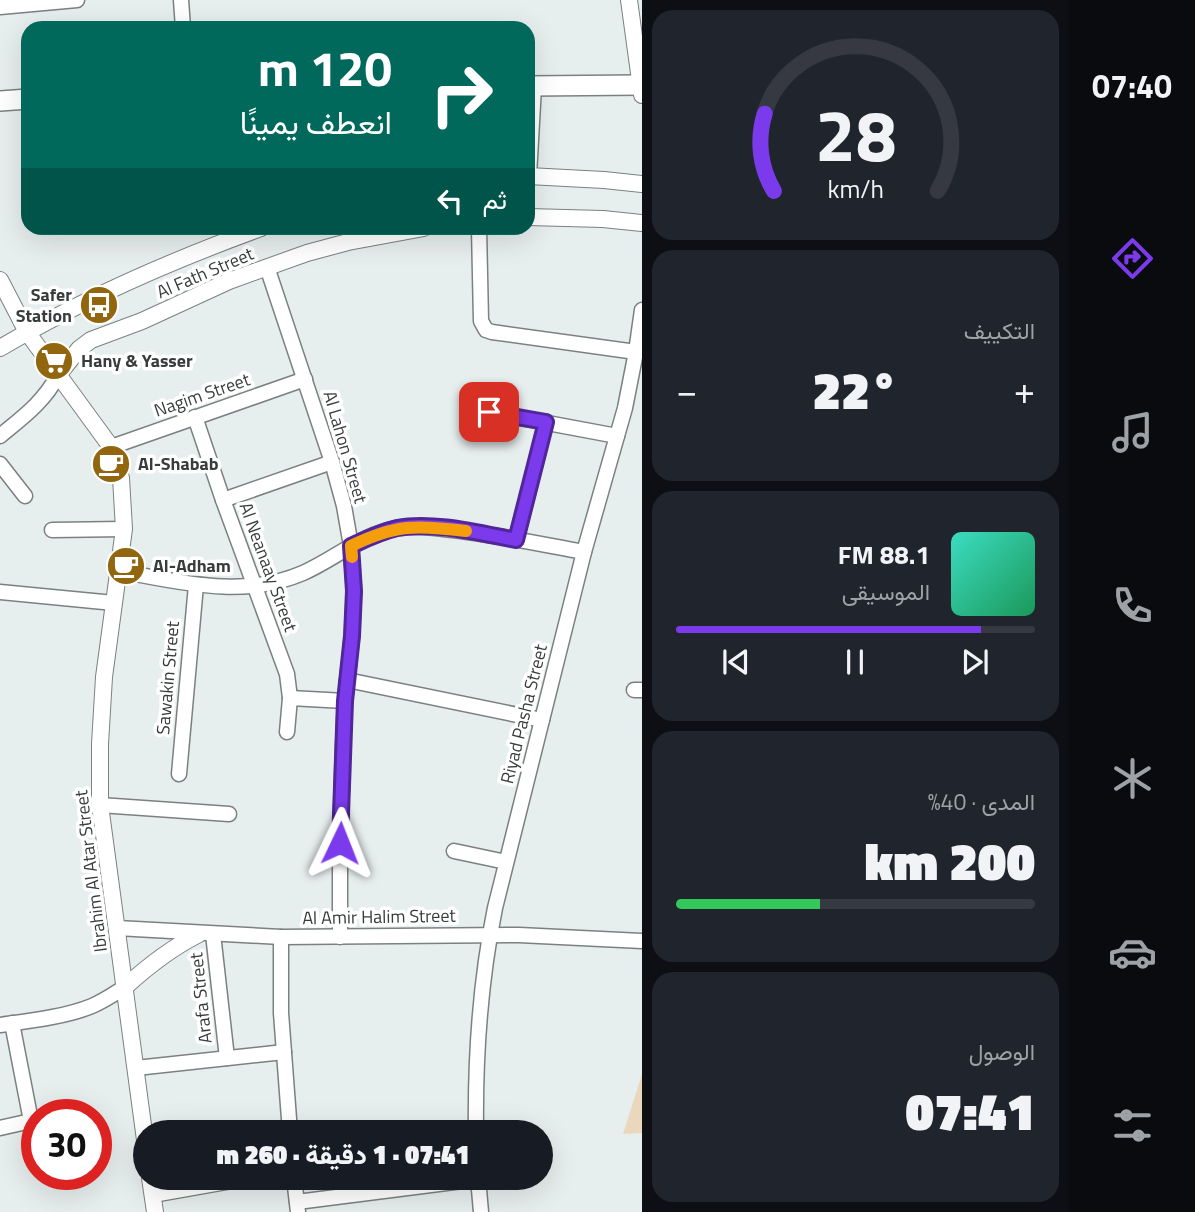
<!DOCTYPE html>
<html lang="ar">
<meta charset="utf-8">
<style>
:root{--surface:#171b24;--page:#20242c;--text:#f1f3f6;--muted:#9ea1a6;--line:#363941;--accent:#7c3aed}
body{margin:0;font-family:"Titillium Web",Vazirmatn,sans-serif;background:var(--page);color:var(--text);direction:rtl;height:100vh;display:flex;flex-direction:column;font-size:26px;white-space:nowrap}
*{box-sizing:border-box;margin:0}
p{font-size:23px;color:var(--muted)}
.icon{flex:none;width:38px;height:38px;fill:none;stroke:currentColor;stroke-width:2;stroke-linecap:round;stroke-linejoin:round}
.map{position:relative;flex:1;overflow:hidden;direction:ltr}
.panel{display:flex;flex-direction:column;gap:10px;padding:10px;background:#0d0f14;width:427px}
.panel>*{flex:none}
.hud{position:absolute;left:21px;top:21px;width:514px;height:214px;border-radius:21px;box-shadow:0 7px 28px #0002;direction:rtl;background:#00695c;color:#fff;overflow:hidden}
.speed{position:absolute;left:21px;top:1099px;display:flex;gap:14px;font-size:35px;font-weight:700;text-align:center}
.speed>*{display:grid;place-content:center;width:91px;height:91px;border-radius:50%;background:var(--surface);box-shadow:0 7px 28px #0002;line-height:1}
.speed .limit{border:10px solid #d22;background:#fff;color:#111}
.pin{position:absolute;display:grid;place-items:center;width:60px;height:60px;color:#fff;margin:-30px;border-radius:14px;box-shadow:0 4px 10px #0006}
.me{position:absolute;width:77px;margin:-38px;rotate:2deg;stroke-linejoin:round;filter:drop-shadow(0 0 5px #0008)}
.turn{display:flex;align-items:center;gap:24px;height:147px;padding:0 28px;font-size:32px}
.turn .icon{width:91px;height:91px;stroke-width:2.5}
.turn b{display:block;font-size:49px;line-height:60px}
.then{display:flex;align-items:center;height:66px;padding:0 28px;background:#0003;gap:14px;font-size:26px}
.big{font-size:52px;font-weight:800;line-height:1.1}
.panel .widget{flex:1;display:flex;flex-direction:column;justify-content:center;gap:10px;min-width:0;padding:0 24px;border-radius:21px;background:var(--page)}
.panel .dial{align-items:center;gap:0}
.dial svg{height:182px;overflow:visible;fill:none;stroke:var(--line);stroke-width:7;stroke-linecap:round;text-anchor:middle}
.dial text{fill:var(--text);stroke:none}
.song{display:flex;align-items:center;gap:21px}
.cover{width:84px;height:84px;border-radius:10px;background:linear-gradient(135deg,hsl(170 70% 55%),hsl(150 70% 35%))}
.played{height:7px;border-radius:4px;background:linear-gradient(90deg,var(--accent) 85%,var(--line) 85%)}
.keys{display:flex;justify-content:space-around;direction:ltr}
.heat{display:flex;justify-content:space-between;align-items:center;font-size:38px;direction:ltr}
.charge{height:10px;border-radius:5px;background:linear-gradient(90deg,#34c759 40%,var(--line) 0)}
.trip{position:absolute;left:133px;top:1120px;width:420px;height:70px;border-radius:35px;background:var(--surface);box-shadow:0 7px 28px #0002;font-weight:800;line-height:70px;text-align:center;direction:rtl}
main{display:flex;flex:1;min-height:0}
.dock{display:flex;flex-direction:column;width:126px;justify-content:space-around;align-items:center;background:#090b0e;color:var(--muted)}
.dock .icon{width:49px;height:49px}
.dock .current{color:var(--accent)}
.dock b{font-size:32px;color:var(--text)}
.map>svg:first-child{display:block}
.green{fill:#ebd8bc}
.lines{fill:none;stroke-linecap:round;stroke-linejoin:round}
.minor-casing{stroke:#7b8181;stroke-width:17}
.tertiary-casing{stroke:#7b8181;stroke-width:18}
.secondary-casing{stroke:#7b8181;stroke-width:22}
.minor{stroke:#fff;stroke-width:14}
.tertiary{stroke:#fff;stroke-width:16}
.secondary{stroke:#fff;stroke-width:19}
.route-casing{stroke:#51269a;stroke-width:18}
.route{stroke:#7c3aed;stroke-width:12}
.slow{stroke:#f59e0b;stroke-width:12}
.labels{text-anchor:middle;stroke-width:7;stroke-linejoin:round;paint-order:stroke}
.street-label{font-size:18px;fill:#393c3c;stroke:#fff}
.poi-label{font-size:18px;font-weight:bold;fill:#393c3c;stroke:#fff;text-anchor:start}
</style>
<main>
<nav class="dock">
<b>07:40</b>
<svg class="icon current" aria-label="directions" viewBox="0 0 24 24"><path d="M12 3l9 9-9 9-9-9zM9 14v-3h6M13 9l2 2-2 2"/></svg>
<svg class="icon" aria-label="music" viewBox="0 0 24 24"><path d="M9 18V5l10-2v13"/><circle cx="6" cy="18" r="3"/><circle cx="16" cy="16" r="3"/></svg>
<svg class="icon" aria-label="phone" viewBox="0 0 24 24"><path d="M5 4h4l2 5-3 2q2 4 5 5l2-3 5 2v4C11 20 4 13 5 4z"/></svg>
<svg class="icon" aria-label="climate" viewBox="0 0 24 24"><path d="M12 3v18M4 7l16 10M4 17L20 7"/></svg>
<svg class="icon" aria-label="car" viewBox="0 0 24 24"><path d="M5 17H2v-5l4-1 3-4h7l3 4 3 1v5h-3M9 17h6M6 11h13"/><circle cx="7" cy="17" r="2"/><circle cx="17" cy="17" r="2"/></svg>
<svg class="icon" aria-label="filters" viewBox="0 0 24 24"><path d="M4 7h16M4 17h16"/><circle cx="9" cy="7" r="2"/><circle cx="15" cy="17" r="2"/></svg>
</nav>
<section class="panel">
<div class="widget dial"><svg viewBox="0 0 100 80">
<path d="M14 69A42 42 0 1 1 86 69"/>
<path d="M14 69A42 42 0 0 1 10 35" stroke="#7c3aed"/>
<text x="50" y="56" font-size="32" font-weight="700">28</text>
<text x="50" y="72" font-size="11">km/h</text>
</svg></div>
<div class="widget"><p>التكييف</p>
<div class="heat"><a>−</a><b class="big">22°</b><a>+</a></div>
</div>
<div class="widget">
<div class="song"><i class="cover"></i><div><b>88.1 FM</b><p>الموسيقى</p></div></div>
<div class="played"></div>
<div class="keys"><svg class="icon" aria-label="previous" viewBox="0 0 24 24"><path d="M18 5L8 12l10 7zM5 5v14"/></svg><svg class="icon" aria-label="pause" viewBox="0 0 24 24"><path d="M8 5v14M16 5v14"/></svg><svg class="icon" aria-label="next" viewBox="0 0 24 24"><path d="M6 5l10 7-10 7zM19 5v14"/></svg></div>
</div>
<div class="widget"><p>المدى · 40%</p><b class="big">200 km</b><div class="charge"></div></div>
<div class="widget"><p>الوصول</p><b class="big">07:41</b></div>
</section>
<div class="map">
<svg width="642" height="1212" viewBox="0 0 642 1212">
<rect width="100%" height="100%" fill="#e7eeee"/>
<path class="green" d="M 642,1074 L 642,1133 L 623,1134 Z"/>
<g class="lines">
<g class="minor-casing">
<g id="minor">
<path d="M 181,0 L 183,28"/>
<path d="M 0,7 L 77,0"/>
<path d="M 529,176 L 534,86"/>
<path d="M 479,228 L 481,321 L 486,330 L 492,332 L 636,352"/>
<path d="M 267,267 L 332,462 L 344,506 L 351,546 L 354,591 L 352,636 L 345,701 L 343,748 L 340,843 L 340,937"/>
<path d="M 489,412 L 617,436"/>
<path d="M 195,417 L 223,500 L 287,674 L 290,698 L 287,732"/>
<path d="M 0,436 C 23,417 44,402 58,375"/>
<path d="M 111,447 L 305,379"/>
<path d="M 0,464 L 25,496"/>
<path d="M 223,500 L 332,462"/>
<path d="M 52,530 L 124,529"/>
<path d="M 516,540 L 546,422"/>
<path d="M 119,571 C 181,582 243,599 303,573 C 335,559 363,533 399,528 C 422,525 445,529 468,532 C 507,537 545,545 584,552"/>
<path d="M 0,592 L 114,603"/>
<path d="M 347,680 L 542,720"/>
<path d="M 634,690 L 642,690"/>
<path d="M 290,698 L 345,701"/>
<path d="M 179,774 L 196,585"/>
<path d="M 100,805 L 229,814"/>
<path d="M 454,851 L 506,862"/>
<path d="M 117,928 L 281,937 L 519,935 L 642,941"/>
<path d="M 213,934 L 227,1058"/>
<path d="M 281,937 L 281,1013 L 290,1132"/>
<path d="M 12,1023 L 37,1152"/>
<path d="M 0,1025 C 29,1021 65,1017 92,1006 C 104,1001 114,994 125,987"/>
<path d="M 136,1068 L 284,1052"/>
<path d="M 0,1128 L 31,1121"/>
<path d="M 476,1132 C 475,1057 480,982 495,908 L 584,552 L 625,408 L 636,352 L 642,310"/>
<path d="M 294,1178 L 298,1212"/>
<path d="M 478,1178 L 481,1212"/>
<path d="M 153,1195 L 249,1178"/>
<path d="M 297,1202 L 478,1179"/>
</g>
</g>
<g class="tertiary-casing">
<g id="tertiary">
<path d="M 629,0 L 642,95"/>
<path d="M 528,176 L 604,180 L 642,184"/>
<path d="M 528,217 L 603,219 L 642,223"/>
<path d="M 0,280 L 27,332 L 111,447 L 121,478 L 124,529 L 104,677 L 100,744 L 100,805 L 145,1140"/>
<path d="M 0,348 C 83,299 170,261 261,228"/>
<path d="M 58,375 L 79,349 L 91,340 L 142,321 L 229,281 L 307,253 L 348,242 L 424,228"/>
<path d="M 125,987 C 148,966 171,948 199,934"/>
<path d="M 150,1178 L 155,1212"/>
</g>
</g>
<g class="secondary-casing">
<g id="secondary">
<path d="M 528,86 L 642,85"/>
<path d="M 0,101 L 28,99"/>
</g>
</g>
<use href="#minor" class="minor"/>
<use href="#tertiary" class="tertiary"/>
<use href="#secondary" class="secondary"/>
</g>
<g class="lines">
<g class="route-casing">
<path id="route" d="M 340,843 L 345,701 L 352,636 L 354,591 L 351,546 C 366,539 380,532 397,528 C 433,521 479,533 516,540 L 546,422 L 489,412"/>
</g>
<use href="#route" class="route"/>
<path class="slow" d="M 352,557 L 351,546 C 396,524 417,525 466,531"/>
</g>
<defs>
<g id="bus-disc" transform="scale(2.0125)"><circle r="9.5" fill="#91660f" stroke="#fff"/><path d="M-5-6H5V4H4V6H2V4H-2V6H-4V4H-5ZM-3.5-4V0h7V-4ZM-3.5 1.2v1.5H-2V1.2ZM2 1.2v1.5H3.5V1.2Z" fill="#fff"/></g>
<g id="supermarket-disc" transform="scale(2.0125)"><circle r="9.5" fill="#91660f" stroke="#fff"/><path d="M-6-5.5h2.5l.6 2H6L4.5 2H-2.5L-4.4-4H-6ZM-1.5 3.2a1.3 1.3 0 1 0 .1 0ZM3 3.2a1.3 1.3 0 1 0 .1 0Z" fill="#fff"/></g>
<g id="cafe-disc" transform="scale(2.0125)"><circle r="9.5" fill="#91660f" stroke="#fff"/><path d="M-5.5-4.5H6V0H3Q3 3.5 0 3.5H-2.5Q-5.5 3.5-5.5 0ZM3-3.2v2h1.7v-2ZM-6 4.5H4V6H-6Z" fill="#fff"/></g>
</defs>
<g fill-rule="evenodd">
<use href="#bus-disc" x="99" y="305"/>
<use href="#supermarket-disc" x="54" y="361"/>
<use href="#cafe-disc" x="111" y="464"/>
<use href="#cafe-disc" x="126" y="566"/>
</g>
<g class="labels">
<g class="street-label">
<text transform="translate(205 273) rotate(-23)" y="6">Al Fath Street</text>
<text transform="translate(202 395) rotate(-19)" y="6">Nagim Street</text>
<text transform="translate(345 447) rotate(74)" y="6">Al Lahon Street</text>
<text transform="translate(268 567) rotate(70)" y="6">Al Neanaay Street</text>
<text transform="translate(168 678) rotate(-85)" y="6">Sawakin Street</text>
<text transform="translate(524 714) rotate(-76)" y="6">Riyad Pasha Street</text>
<text transform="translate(91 871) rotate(-97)" y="6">Ibrahim Al Atar Street</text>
<text transform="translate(379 917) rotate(-1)" y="6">Al Amir Halim Street</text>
<text transform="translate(201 998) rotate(-96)" y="6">Arafa Street</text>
</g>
<g class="poi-label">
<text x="72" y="301" text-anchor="end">Safer<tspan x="72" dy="21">Station</tspan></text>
<text x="81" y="367">Hany &amp; Yasser</text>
<text x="138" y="470">Al-Shabab</text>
<text x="153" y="572">Al-Adham</text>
</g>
</g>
</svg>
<div class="speed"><div class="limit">30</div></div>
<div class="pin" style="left:489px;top:412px;background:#d93025"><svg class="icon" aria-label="arrive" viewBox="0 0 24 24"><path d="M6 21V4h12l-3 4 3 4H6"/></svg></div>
<svg class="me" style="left:340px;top:843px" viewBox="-20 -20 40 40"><path d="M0-17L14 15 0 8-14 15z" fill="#7c3aed" stroke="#fff" stroke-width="4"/></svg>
<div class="trip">07:41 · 1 دقيقة · 260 m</div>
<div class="hud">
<div class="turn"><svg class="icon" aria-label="right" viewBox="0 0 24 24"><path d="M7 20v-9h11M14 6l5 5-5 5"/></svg><div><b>120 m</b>انعطف يمينًا</div></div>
<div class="then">ثم<svg class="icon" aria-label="left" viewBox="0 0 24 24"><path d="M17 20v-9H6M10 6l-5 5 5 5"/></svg></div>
</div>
</div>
</main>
